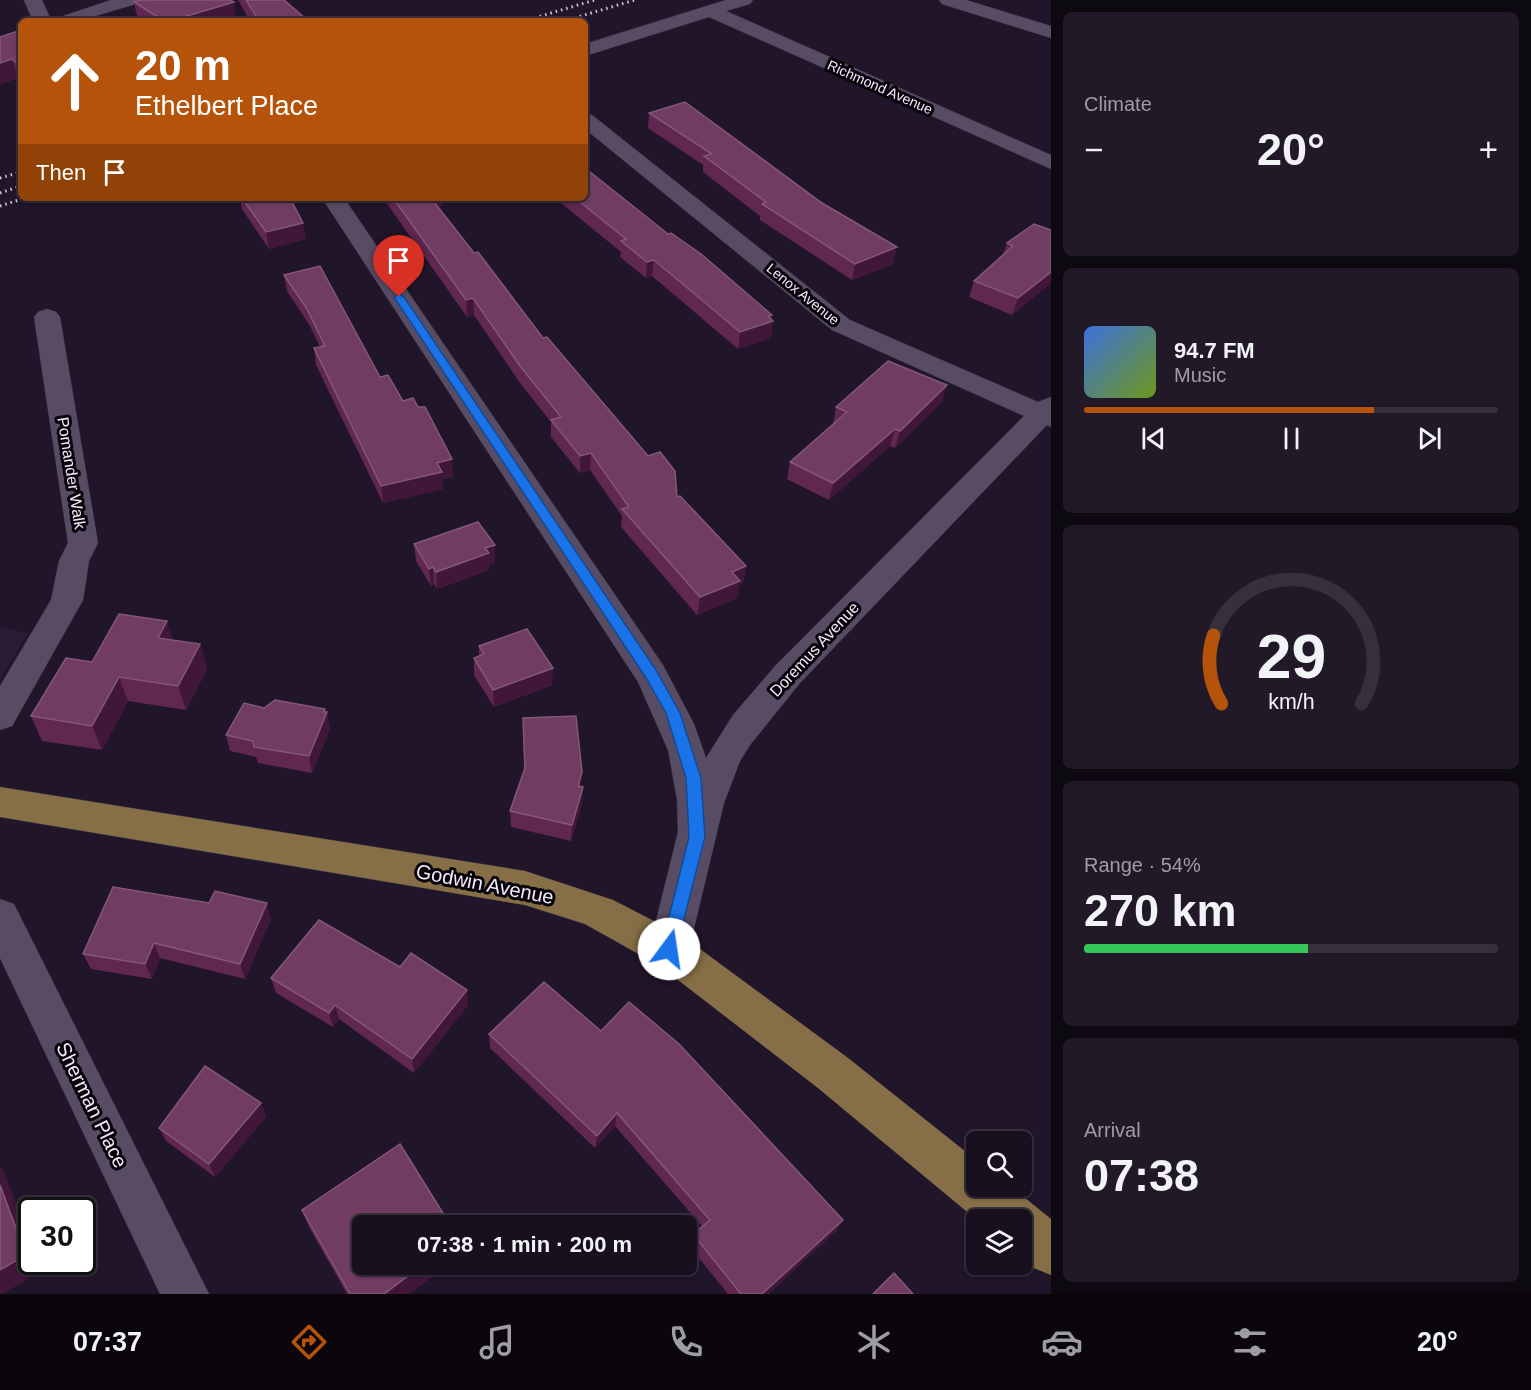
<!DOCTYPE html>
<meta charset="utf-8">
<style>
:root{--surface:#18101f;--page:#211928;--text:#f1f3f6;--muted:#9f9da4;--line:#36303d;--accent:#b45309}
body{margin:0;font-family:Helvetica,sans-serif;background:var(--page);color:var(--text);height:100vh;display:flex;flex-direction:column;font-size:22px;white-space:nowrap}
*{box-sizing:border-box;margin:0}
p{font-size:20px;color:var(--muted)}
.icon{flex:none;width:33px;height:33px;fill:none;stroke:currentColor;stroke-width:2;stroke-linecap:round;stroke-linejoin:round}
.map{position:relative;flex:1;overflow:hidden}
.sheet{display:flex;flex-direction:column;gap:12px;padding:12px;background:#0d0911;width:480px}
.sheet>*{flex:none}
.guide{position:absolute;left:18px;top:18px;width:570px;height:183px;border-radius:9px;box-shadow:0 2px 4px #0004,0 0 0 2px var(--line);background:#b45309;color:#fff;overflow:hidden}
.buttons{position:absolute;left:966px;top:1131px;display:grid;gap:12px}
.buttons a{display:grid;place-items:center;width:66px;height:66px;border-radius:9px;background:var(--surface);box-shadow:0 2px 4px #0004,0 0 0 2px var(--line);font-size:30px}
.speed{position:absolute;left:18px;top:1197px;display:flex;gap:12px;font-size:30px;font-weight:700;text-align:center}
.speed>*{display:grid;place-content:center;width:78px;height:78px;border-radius:50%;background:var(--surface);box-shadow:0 2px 4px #0004,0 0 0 2px var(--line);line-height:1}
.speed .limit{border:3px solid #111;border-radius:9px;background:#fff;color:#111}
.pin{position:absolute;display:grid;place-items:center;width:51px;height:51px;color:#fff;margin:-62px -26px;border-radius:50% 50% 50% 0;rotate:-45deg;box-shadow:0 0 6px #0007}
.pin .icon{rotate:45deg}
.me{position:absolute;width:66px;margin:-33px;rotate:14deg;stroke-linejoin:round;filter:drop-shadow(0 0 4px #0008)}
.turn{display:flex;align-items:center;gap:21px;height:126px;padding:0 18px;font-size:27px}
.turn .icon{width:78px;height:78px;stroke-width:2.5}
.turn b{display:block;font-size:42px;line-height:51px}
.then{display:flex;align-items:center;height:57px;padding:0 18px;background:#0003;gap:12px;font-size:22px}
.big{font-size:45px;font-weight:600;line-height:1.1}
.sheet .tile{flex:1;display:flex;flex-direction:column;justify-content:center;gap:9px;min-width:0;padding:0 21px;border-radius:9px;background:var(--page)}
.sheet .dial{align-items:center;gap:0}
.dial svg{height:156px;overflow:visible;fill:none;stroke:var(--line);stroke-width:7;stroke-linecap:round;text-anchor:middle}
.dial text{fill:var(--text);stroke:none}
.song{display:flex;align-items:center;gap:18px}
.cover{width:72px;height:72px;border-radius:9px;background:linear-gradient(135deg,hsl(220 70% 55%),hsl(80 70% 35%))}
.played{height:6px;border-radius:3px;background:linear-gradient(90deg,var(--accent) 70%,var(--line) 70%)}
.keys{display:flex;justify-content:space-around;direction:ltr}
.heat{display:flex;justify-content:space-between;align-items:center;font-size:33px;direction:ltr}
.charge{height:9px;border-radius:4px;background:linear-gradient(90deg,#34c759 54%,var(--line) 0)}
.trip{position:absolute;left:352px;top:1215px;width:345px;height:60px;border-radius:9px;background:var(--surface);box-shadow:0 2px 4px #0004,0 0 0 2px var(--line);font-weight:600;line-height:60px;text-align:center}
.tab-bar{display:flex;height:96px;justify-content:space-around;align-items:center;background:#0a060c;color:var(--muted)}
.tab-bar .icon{width:42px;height:42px}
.tab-bar .on{color:var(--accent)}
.tab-bar b{font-size:27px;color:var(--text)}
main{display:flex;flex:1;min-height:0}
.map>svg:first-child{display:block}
.built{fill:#2a1c36}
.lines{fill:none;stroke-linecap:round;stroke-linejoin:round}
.minor-casing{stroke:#37303f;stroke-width:1}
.major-casing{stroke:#37303f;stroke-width:1}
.minor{fill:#584c64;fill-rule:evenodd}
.major{fill:#866f46;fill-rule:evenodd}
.rail{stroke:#d3cbda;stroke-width:3;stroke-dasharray:1.5 4;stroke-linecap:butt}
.wall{fill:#602750}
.shaded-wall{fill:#401739}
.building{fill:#703c62;stroke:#845779;stroke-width:1.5}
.route{fill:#1a73e8;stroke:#114b97;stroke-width:1.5}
.labels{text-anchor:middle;stroke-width:6;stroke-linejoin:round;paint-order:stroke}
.far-street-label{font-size:14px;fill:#f1eaf8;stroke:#07040b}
.street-label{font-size:16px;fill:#f1eaf8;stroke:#07040b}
.near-street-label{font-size:20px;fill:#f1eaf8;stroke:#07040b}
</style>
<main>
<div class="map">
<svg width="1051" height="1294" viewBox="0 0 1051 1294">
<rect width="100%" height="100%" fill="#201529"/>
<path class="built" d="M 0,627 L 28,633 L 0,680 Z"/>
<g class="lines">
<g class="minor-casing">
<g id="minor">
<path d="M 24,0 L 42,0 L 51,20 L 111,0 L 139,0 L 136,4 L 78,21 L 33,21 Z"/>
<path d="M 726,0 L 753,0 L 750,4 L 726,11 L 1051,155 L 1051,169 L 709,17 L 585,56 L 585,44 Z"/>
<path d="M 939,0 L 966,0 L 1051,26 L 1051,38 L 942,4 Z"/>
<path d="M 585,113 L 592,115 L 850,320 L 1038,402 L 1051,397 L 1051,427 L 1047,425 L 800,683 L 750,745 L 740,761 L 724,803 L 689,949 L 683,962 L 669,967 L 655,962 L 649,949 L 678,832 L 677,799 L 668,750 L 638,682 L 322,198 L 344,198 L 663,665 L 694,724 L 706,758 L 733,715 L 776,665 L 1024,416 L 832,330 L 585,129 Z"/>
<path d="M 47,309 L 56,312 L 60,317 L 98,543 L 89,561 L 83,600 L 12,726 L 0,730 L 0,686 L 51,600 L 59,561 L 68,543 L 34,317 L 38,312 Z"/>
<path d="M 0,899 L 14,904 L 209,1294 L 160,1294 L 0,958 Z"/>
</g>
</g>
<g class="major-casing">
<path id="major" d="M 0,787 L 525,871 L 613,900 L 681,935 L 848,1058 L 976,1160 L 976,1186 L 1010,1186 L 1051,1219 L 1051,1275 L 1034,1268 L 1022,1256 L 1022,1220 L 977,1220 L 818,1088 L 660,966 L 585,924 L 525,905 L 0,817 Z"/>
</g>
<use href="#minor" class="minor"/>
<use href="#major" class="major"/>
<g class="rail">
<path d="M 524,21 L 595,0"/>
<path d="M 564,21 L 635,0"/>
<path d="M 0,178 L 21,172"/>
<path d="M 0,193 L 21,186"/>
<path d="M 0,206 L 25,198"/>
</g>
</g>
<g class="wall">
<path d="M 238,0 L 284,0 L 305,21 L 250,21 Z"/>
<path d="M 134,2 L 236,17 L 222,21 L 145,21 L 137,16 Z"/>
<path d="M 21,30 L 21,81 L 18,78 L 0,84 Z"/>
<path d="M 649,113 L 893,264 L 852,280 L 760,220 L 760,216 L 703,172 L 703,165 L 648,128 Z"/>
<path d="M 240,198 L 290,198 L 306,239 L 269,249 L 242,209 Z"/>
<path d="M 383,198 L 444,198 L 444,203 L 439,208 L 474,253 L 543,338 L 677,497 L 746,566 L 743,583 L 739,585 L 737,598 L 697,615 L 621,527 L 622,516 L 590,470 L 580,473 L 551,437 L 551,422 L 520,383 L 474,315 L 467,317 Z"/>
<path d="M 555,198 L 585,198 L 772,319 L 771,338 L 738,349 L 652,276 L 646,278 L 620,257 L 621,252 Z"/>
<path d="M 1051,230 L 1051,283 L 1012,315 L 969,297 L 974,281 L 1003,255 L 1007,243 Z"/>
<path d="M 284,275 L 403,401 L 453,477 L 442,479 L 443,489 L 383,503 L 316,365 L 314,348 L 320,347 L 310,326 L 287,291 Z"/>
<path d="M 942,402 L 895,448 L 890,446 L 829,500 L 787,479 L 790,462 L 833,424 L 836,407 Z"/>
<path d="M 414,544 L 495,562 L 489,564 L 489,570 L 437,589 L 434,584 L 431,586 L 416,561 Z"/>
<path d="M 173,640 L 200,644 L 207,669 L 186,710 L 128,701 L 102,750 L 42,741 L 31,716 L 92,662 Z"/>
<path d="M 479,646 L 552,685 L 494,707 L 474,675 L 474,658 L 479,656 Z"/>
<path d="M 264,708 L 326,712 L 330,729 L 312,773 L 258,763 L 256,757 L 230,751 L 226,735 Z"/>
<path d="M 523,718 L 581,787 L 582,803 L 571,841 L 511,827 L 510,811 L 524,770 Z"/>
<path d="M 271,919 L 245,979 L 160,958 L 152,979 L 91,969 L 83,954 Z"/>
<path d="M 271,978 L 468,1005 L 414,1073 L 339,1019 L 333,1027 L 276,993 Z"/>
<path d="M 601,1031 L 843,1220 L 836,1231 L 768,1294 L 728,1294 L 689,1246 L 693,1234 L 702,1226 L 615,1126 L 595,1148 L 490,1048 L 489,1034 Z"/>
<path d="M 261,1103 L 266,1117 L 215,1177 L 166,1141 L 159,1128 Z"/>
<path d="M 302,1210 L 449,1264 L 409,1294 L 347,1294 L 309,1227 Z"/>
</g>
<g class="shaded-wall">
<path d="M 234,2 L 236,17 L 222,21 L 170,21 Z"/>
<path d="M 305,18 L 305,21 L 289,21 Z"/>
<path d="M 12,59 L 18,78 L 0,84 L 0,63 Z"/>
<path d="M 434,198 L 444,198 L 444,203 L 434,212 Z"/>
<path d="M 303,223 L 306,239 L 269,249 L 266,232 Z"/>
<path d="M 897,247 L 893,264 L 852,280 L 855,264 Z"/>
<path d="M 654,260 L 652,276 L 646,278 L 647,262 Z"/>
<path d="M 1051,272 L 1051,283 L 1012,315 L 1018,298 Z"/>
<path d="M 473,298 L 474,315 L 467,317 L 466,300 Z"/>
<path d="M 772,315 L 771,322 L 773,321 L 771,338 L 738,349 L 740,332 Z"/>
<path d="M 947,385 L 942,402 L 895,448 L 900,431 Z"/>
<path d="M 895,429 L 890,446 L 829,500 L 833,483 Z"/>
<path d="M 591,453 L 590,470 L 580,473 L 580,456 Z"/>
<path d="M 452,459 L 453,477 L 442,479 L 443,489 L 383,503 L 381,486 L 437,463 Z"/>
<path d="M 495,545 L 495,562 L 489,564 L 489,570 L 437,589 L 436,572 L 485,548 Z"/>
<path d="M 746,566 L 743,583 L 739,585 L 737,598 L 697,615 L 700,597 L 732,572 Z"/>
<path d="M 433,567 L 434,584 L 431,586 L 429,569 Z"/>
<path d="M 167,621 L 175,646 L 158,638 Z"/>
<path d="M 200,644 L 207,669 L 186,710 L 178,686 Z"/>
<path d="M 553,668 L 552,685 L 494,707 L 493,690 Z"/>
<path d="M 119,677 L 128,701 L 102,750 L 92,726 Z"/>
<path d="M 325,709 L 326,715 L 327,712 L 330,729 L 312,773 L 309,756 Z"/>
<path d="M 582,772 L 581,789 L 578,786 Z"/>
<path d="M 583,787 L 582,803 L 571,841 L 572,825 Z"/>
<path d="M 267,903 L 271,919 L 245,979 L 240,964 Z"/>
<path d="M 154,943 L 160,958 L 152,979 L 145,964 Z"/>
<path d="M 467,990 L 468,1005 L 414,1073 L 412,1059 Z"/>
<path d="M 335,1005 L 339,1019 L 333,1027 L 329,1013 Z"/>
<path d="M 261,1103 L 266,1117 L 215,1177 L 209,1164 Z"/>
<path d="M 617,1113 L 615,1126 L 595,1148 L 597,1136 Z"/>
<path d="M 0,1167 L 4,1172 L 32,1245 L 32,1262 L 38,1262 L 41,1271 L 3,1294 L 0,1294 Z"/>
<path d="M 843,1220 L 836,1231 L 768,1294 L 762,1294 Z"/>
<path d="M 424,1264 L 449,1264 L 409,1294 L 384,1294 Z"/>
</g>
<g class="building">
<path d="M 141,0 L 230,0 L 234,2 L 170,21 L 164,21 L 134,2 Z"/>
<path d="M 246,0 L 284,0 L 305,18 L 289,21 L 259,21 Z"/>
<path d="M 21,30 L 21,66 L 12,59 L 0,63 L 0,37 Z"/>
<path d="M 685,102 L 822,203 L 897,247 L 855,264 L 762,204 L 766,202 L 704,156 L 712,154 L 649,113 Z"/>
<path d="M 585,168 L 668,234 L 671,233 L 701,254 L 772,315 L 768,316 L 773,321 L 740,332 L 654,260 L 647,262 L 621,241 L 626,239 L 575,198 L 585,198 Z"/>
<path d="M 242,198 L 290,198 L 303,223 L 266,232 Z"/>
<path d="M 393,198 L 431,198 L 474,253 L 478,252 L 543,338 L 547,337 L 648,456 L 660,452 L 675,471 L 677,497 L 680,496 L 746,566 L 732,572 L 740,581 L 700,597 L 622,509 L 629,507 L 591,453 L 580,456 L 551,420 L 561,417 L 520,366 L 473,298 L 466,300 Z"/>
<path d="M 1034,224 L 1051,230 L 1051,272 L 1018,298 L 974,281 L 1013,246 L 1007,243 Z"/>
<path d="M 320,266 L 380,377 L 388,375 L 403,401 L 413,398 L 418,407 L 425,407 L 452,459 L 437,463 L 442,472 L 381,486 L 314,348 L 325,346 L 307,309 L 284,275 Z"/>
<path d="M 888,361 L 947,385 L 900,431 L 895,429 L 833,483 L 790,462 L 847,412 L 836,407 Z"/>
<path d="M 478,522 L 495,545 L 485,548 L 489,553 L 436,572 L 433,567 L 429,569 L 414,544 Z"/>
<path d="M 119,614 L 167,621 L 158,638 L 200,644 L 178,686 L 119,677 L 92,726 L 31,716 L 66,658 L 92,662 Z"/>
<path d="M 527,629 L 553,668 L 493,690 L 474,658 L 484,654 L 479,646 Z"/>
<path d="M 275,700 L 325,709 L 324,712 L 327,712 L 309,756 L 254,747 L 253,741 L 226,735 L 244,703 L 264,708 Z"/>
<path d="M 576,716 L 582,772 L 578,786 L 583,787 L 572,825 L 510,811 L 525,768 L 523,718 Z"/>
<path d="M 113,887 L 209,903 L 215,891 L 267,903 L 240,964 L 154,943 L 145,964 L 83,954 Z"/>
<path d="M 319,920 L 400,967 L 411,953 L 467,990 L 412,1059 L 335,1005 L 329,1013 L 271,978 Z"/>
<path d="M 544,982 L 601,1031 L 629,1002 L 679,1044 L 843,1220 L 762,1294 L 741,1294 L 693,1234 L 710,1220 L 617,1113 L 597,1136 L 489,1034 Z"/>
<path d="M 205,1066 L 261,1103 L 209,1164 L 159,1128 Z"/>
<path d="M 400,1144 L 451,1226 L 363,1226 L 363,1264 L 424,1264 L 384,1294 L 350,1294 L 302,1210 Z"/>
<path d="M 0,1185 L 26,1255 L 0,1270 Z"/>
<path d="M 894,1273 L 913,1294 L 873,1294 Z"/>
</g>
<path class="route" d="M 399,294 L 404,297 L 656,670 L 680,713 L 701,778 L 705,837 L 675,954 L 669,956 L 663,954 L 661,949 L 689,837 L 686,778 L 666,713 L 646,678 L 394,297 Z"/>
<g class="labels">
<g class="far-street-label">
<text transform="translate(880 87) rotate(24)" y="5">Richmond Avenue</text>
<text transform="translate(803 294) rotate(39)" y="5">Lenox Avenue</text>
</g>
<g class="street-label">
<text transform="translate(72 473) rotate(81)" y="6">Pomander Walk</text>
<text transform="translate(814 649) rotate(-47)" y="6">Doremus Avenue</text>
</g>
<g class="near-street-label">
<text transform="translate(485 884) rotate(11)" y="7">Godwin Avenue</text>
<text transform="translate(92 1105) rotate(64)" y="7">Sherman Place</text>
</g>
</g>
</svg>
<div class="buttons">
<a><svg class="icon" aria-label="search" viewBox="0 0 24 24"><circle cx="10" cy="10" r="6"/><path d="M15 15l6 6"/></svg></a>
<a><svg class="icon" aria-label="layers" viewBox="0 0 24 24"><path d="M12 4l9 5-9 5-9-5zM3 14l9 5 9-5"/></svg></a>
</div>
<div class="speed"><div class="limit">30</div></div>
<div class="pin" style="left:399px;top:297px;background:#d93025"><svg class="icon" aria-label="arrive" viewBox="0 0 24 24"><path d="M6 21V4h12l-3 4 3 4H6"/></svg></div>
<svg class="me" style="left:669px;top:949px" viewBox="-20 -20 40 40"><circle r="19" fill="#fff"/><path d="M0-13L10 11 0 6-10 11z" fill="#1a73e8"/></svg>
<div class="trip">07:38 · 1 min · 200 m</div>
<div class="guide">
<div class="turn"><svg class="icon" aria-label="ahead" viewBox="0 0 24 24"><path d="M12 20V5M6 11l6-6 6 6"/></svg><div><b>20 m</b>Ethelbert Place</div></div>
<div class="then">Then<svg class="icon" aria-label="arrive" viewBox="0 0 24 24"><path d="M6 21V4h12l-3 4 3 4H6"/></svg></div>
</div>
</div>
<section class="sheet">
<div class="tile"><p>Climate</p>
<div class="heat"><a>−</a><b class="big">20°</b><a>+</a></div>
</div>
<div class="tile">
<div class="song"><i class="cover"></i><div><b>94.7 FM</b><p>Music</p></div></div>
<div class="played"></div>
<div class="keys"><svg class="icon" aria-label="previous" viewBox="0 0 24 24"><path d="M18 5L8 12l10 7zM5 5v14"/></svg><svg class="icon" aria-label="pause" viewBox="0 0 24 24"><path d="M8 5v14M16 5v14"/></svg><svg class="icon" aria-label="next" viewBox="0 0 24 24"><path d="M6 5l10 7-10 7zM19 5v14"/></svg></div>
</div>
<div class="tile dial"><svg viewBox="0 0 100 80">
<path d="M14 69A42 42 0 1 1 86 69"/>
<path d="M14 69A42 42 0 0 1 10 34" stroke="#b45309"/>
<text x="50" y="56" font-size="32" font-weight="700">29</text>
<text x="50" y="72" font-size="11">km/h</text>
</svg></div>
<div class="tile"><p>Range · 54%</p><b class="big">270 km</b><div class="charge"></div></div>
<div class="tile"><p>Arrival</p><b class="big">07:38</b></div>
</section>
</main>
<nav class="tab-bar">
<b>07:37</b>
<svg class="icon on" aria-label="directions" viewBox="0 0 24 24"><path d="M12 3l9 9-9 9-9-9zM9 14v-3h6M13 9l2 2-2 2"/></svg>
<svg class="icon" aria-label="music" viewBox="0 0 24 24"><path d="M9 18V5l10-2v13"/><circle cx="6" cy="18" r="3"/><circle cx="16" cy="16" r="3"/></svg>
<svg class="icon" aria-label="phone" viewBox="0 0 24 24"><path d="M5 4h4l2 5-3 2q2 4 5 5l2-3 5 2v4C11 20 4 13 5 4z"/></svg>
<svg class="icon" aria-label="climate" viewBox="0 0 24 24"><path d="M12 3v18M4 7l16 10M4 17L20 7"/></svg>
<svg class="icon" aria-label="car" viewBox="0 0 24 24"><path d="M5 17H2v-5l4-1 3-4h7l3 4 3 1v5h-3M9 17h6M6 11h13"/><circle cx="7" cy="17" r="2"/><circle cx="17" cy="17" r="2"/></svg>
<svg class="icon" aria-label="filters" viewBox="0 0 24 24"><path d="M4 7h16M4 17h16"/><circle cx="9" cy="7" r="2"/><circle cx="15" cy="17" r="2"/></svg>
<b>20°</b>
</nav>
